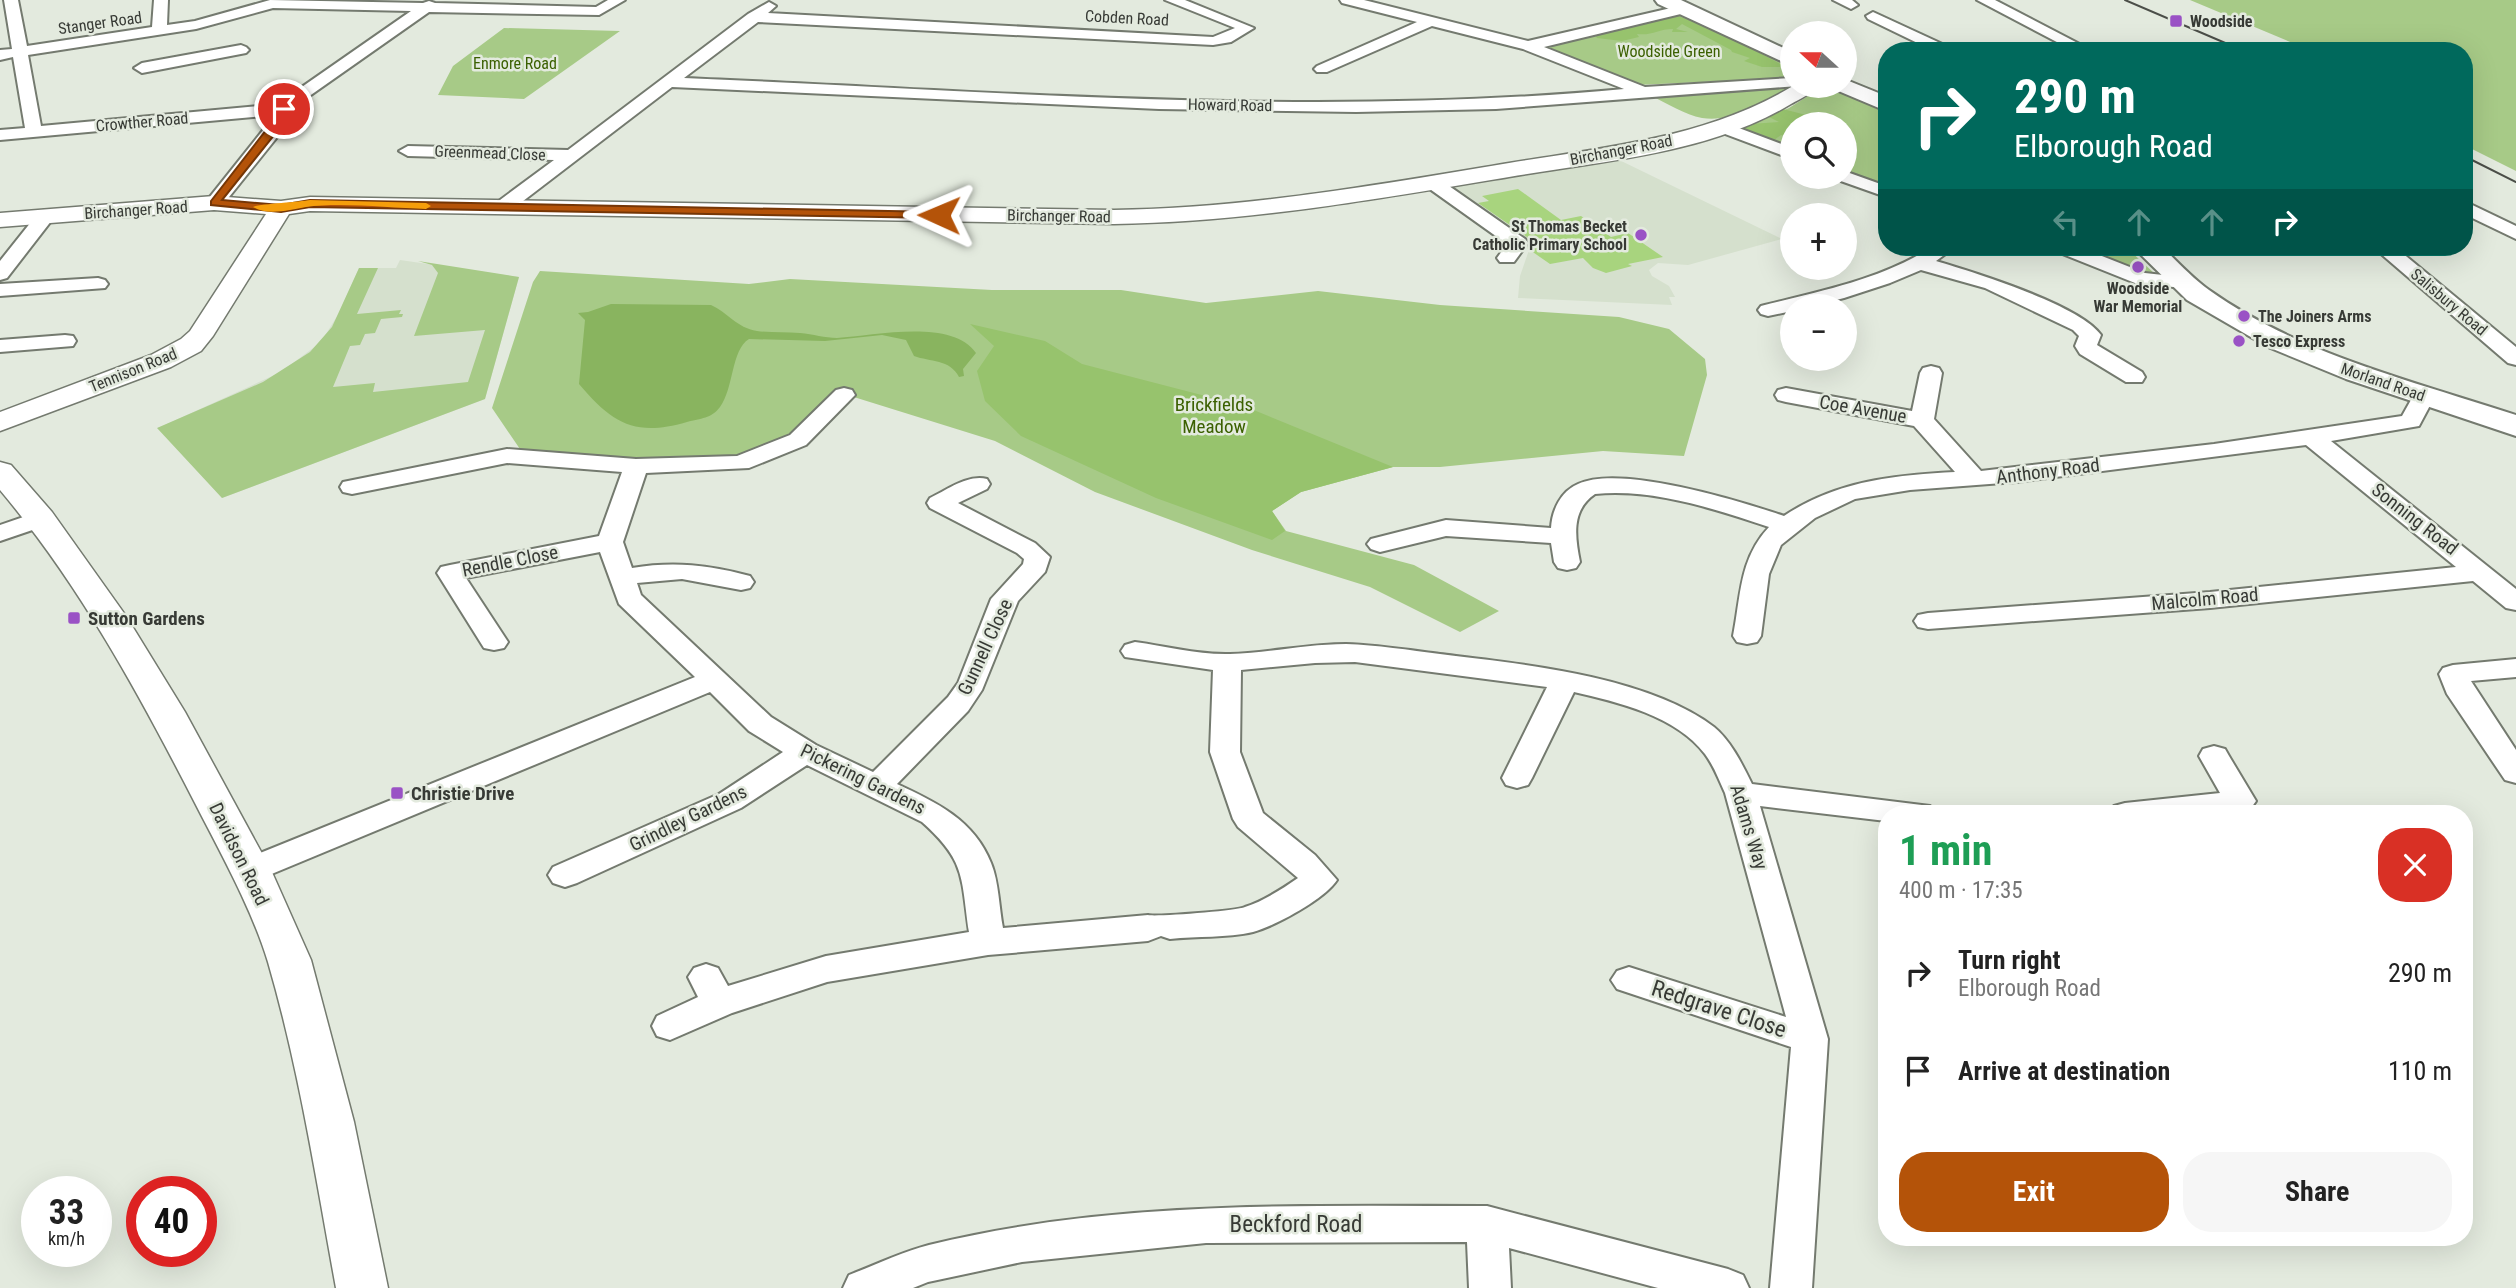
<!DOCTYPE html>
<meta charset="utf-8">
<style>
body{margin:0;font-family:"Roboto Condensed",sans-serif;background:#f6f6f6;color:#222;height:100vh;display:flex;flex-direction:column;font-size:26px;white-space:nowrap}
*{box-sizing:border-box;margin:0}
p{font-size:23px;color:#767676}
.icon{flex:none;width:38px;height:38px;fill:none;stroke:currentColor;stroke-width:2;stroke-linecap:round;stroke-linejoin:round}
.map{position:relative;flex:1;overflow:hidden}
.panel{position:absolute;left:1878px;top:805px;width:595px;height:441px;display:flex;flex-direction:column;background:#fff;border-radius:28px;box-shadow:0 7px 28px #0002}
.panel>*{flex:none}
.top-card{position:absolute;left:1878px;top:42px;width:595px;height:214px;border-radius:28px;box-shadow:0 7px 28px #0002;background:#00695c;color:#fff;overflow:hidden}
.needle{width:46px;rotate:291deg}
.tools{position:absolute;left:1780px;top:21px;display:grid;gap:14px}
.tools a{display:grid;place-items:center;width:77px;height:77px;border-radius:50%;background:#fff;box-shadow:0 7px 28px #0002;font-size:35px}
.speed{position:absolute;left:21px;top:1176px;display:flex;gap:14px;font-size:35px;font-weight:700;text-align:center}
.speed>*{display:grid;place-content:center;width:91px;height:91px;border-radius:50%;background:#fff;box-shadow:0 7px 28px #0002;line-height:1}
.speed small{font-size:18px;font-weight:400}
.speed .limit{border:10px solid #d22;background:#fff;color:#111}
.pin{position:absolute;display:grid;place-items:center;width:60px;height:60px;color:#fff;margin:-30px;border:4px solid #fff;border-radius:50%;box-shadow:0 2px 7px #0007}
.me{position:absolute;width:77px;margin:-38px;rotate:271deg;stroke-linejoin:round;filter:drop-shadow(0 0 5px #0008)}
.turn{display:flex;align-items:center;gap:24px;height:147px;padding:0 21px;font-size:32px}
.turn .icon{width:91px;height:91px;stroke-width:2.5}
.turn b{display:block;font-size:49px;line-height:60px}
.lanes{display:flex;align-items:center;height:66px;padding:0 21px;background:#0003;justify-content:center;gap:35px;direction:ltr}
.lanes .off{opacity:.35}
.round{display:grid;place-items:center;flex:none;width:74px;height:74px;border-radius:28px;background:#f6f6f6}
.summary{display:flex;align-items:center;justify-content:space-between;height:119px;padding:0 21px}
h1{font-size:42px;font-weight:700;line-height:52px;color:#1e9e55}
.primary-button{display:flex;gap:14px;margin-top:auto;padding:14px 21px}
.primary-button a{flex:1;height:80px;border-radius:28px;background:#b45309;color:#fff;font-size:28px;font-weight:700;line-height:80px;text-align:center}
.primary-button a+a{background:#f6f6f6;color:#222}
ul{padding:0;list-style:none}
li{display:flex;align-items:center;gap:21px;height:98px;padding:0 21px}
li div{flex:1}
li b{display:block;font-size:26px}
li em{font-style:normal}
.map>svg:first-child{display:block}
.built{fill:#d5e0cd}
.green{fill:#a7ca87}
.forest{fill:#97c36d}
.water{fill:#89b45f}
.building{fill:#a8d47e}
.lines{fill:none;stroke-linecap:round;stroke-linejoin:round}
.minor-casing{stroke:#747a6f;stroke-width:4}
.tertiary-casing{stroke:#747a6f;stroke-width:3}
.secondary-casing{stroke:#747a6f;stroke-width:4}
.minor{fill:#fff;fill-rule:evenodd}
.tertiary{fill:#fff;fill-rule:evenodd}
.secondary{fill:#fff;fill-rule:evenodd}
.tram{stroke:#4b4e48;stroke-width:2}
.route{fill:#b45309;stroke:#753606;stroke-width:2}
.slow{fill:#f59e0b}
.poi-dot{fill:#9a52c5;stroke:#e3eade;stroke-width:2.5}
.labels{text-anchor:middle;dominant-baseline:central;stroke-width:5;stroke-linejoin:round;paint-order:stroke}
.far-street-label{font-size:16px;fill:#373a35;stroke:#e3eade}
.far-poi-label{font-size:16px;font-weight:bold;fill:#373a35;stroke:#e3eade;text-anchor:start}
.far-park-label{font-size:16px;fill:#3b6000;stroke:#e3eade}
.park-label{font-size:19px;fill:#3b6000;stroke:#e3eade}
.street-label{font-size:19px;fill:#373a35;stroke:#e3eade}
.poi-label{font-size:19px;font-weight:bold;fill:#373a35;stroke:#e3eade;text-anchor:start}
.near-street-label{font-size:23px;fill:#373a35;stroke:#e3eade}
</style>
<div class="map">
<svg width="2516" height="1288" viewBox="0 0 2516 1288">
<rect width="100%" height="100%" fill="#e3eade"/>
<path class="built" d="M 1613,157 L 1782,239 L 1688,265 L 1658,263 L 1649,270 L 1652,276 L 1669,286 L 1675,297 L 1669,297 L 1672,305 L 1518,298 L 1520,276 L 1529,250 L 1448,191 L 1450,187 Z
M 400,260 L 519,277 L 485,399 L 222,498 L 158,428 L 281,372 L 321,342 L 339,313 L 359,268 L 396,268 Z"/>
<path class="green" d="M 2190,0 L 2516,0 L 2516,171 L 2464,145 L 2464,51 L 2312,51 Z
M 1677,13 L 1792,67 L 1792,78 L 1636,85 L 1570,59 L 1547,46 Z
M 504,28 L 620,31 L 524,99 L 438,95 L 453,66 Z
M 1780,87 L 1790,89 C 1765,103 1732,123 1702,118 C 1685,115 1667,103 1651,96 Z
M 1833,88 L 1886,113 L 1886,188 L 1845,172 L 1844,124 L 1792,124 L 1792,151 L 1739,130 L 1789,108 L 1819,89 Z
M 2073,247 L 2126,247 L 2155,274 L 2150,275 Z
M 418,261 L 519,277 L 485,399 L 222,498 L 157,428 L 263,382 L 310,352 L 332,327 L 359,268 L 378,268 L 357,314 L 401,310 L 399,314 L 403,314 L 402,317 L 381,319 L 375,333 L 365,334 L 360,345 L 350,346 L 333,387 L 375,383 L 373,392 L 468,382 L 485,330 L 414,336 L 438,273 L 432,265 Z
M 540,271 L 749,284 L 790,279 L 992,290 L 1121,290 L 1206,303 L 1318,291 L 1440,305 L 1619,317 L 1669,329 L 1705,359 L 1707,375 L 1684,456 L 1603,451 L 1440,467 L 1393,467 L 1301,492 L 1272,511 L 1286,531 L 1414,565 L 1499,611 L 1460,632 L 1370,587 L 1252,550 L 1095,492 L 995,441 L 857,398 L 844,395 L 795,439 L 742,468 L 522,452 L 492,408 L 533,282 Z"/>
<path class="forest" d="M 1676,15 L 1726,35 L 1786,67 L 1762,67 L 1744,61 L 1750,58 L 1732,52 L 1731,50 L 1682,24 L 1676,29 L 1688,32 L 1672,32 L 1673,29 C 1658,29 1652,36 1637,34 L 1639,37 L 1622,41 L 1597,38 L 1594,33 L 1620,29 L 1623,26 L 1639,25 L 1642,21 Z
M 1783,109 L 1829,121 L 1833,124 L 1792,124 L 1792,138 L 1781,135 L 1774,140 L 1781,144 L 1739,129 L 1750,124 L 1779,122 L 1767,116 Z
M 970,324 L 1045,341 L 1082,364 L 1244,406 L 1393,467 L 1301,492 L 1272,511 L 1285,531 L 1272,540 L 1156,498 L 1021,436 L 985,401 L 977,371 L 994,346 Z"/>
<path class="water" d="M 611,304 L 711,305 C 727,312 737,328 757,331 C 771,333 786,332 800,333 C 813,334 825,338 837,338 C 874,336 952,318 976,353 L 963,369 L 964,376 L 959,377 C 950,359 930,362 914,356 L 906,340 L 882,335 L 825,341 L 749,339 C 731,350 734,388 720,407 C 711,419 701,418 687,422 C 635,437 613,424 579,384 L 585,320 L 578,313 L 588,312 Z"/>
<path class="building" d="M 1518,189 L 1561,220 L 1581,216 L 1611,237 L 1628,233 L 1663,257 L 1628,264 L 1632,266 L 1606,273 L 1593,268 L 1583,258 L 1550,264 L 1527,248 L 1531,243 L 1527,237 L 1478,203 L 1489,201 L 1482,196 Z"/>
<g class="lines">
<defs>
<path id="minor" d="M 4,0 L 18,0 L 27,46 L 152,27 L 154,0 L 168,0 L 167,25 L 195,21 L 270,0 L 423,3 L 429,1 L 435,3 L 596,7 L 608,0 L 625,0 L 599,15 L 429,12 L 298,104 L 278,136 L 221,207 L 214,209 L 205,203 L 275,115 L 0,140 L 0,130 L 25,128 L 13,57 L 0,60 L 0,50 L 12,49 ZM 273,8 L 411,11 L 286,98 L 282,104 L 41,126 L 28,55 L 196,29 Z
M 1165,0 L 1185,0 L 1254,28 L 1231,42 L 1213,45 L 758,22 L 684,78 C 997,91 1312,118 1624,89 L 1523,49 L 1432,26 L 1327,72 L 1317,72 L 1314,69 L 1317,66 L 1417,22 L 1342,3 L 1340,0 L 1364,0 L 1528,41 L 1684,5 L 1691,9 L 1689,12 L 1544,47 L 1645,87 L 1792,78 L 1792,86 L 1798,86 L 1496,109 L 1356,112 L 1159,109 L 672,87 L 510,211 L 496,211 L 494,207 L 496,203 L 554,160 L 408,156 L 399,151 L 408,146 L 568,150 L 748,14 L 769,2 L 776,6 L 768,13 L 1213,37 L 1235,28 Z
M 1833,0 L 1852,0 L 1858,5 L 1851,9 Z
M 1977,0 L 1995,0 L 2093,51 L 2074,51 Z
M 1873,12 L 1951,48 L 1953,51 L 1934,51 L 1868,19 L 1866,16 Z
M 241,45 L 246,47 L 249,50 L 246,53 L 142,73 L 134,68 L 142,63 Z
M 1723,122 L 1792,148 L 1792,159 L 1717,131 L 1715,127 L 1717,123 Z
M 1844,171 L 1886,186 L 1886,197 L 1838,180 L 1836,177 L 1844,177 Z
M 1433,178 L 1439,179 L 1525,239 L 1528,243 L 1514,262 L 1500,262 L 1497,258 L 1507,244 L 1427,187 L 1424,183 L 1427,179 Z
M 2464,201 L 2516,226 L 2516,239 L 2464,214 Z
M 46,210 L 55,216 L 7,278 L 0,280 L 0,261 L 39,212 Z
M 1932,247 L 1955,247 L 1936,261 C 1973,272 2080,305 2101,335 L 2097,345 L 2142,372 L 2145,377 L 2142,382 L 2126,382 L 2080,354 L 2075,346 L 2079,336 L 2073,330 L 1985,288 L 1921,270 L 1890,283 L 1844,298 L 1813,306 L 1792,306 L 1792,311 L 1768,316 L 1761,314 L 1758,310 L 1761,306 C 1820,291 1880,280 1932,247 Z
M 2052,247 L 2079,247 L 2145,273 L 2190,278 L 2193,282 L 2190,286 L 2183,288 L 2135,283 L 2055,251 Z
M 2373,247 L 2395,247 L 2516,347 L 2516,365 L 2508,363 Z
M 98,278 L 105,280 L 108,284 L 105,288 L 0,296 L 0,284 Z
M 65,335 L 73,336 L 76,341 L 73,346 L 0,352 L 0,340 Z
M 1931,366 L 1939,368 L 1942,373 L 1934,419 L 1981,471 L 2214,444 L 2402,416 L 2416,391 L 2432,391 L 2435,396 L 2419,426 L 2331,441 L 2516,589 L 2516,610 L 2506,608 L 2473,581 L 2210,608 L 1928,629 L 1918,627 L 1914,621 L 1918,615 L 1928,613 L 2210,592 L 2456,567 L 2306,445 L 2016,482 L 1910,490 L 1855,499 L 1815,518 L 1781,545 L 1769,574 L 1761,636 L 1757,642 L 1747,644 L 1737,642 L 1733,636 C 1741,596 1739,559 1769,527 C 1715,509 1652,488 1595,494 C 1571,510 1575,537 1580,562 L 1576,568 L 1567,570 L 1558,568 L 1554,562 L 1551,543 L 1446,536 L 1380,552 L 1371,549 L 1367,544 L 1371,539 L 1446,520 L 1551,528 C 1552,510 1561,491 1578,484 C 1620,464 1740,501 1784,516 C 1836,481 1895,475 1955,472 L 1914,426 L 1786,402 L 1778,400 L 1775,395 L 1778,390 L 1786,388 L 1912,411 L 1920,373 L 1923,368 Z
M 844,388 L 852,390 L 855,395 L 806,445 L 749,468 L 646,473 L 623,542 L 632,568 C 674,561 709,565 750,576 L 754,582 L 750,588 L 741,590 L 682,579 L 637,583 L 641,595 L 771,717 L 816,745 L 873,772 L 948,697 L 958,683 L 991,599 L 1023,564 L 1024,559 L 1017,553 L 930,508 L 927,503 L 930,498 C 947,490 968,474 987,479 L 990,484 L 987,489 L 958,503 L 1035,543 L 1050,557 L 1045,572 L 1018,601 L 982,690 L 968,711 L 897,784 C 936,802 974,820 991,863 C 999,882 999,908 1003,928 L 1148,915 C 1154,917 1236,911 1245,907 C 1264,901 1282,889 1298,878 L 1238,827 L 1233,819 L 1210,752 L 1213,670 L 1125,657 L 1121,651 L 1125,645 L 1135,642 C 1165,646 1199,655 1230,654 C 1268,653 1307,644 1346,644 C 1377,645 1409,650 1440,654 C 1522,664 1647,676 1714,727 C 1731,741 1742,764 1752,784 L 1930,806 L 1935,814 L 1886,814 L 1886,821 L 1760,806 L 1828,1039 L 1812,1288 L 1770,1288 L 1791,1047 L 1617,989 L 1611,980 L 1617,971 L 1629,967 L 1786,1017 L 1725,793 C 1719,780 1714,766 1705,754 C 1676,716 1618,702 1574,692 L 1532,778 L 1528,785 L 1517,788 L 1506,785 L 1502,778 L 1547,687 L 1355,662 L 1315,663 L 1241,670 L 1240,752 L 1263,813 L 1315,855 L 1337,880 C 1325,899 1275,926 1253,932 C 1227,938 1197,936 1170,939 L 1161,936 L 1148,941 L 988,955 L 827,982 L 732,1013 L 670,1040 L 657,1036 L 652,1026 L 657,1016 L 698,997 L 688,977 L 694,968 L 706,964 L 718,968 L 728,986 L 826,956 L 969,932 C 961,877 966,861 922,822 L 807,765 L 741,808 L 577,883 L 565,887 L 553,883 L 548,875 L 553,867 L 719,794 L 783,752 L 749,731 L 710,692 L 262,878 L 250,882 L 238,878 L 234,870 L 238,862 L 695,677 L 619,604 L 600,552 L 466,578 L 508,642 L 504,648 L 494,650 L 484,648 L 437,573 L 441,567 L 450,565 L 599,536 L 622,472 L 507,463 L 352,494 L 343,492 L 340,487 L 343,482 L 507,449 L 636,459 L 737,456 L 790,435 L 836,390 Z
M 41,511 L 50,514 L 54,519 L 50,524 L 0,541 L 0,525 Z
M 2516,659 L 2516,677 L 2471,681 L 2516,750 L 2516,783 L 2505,780 L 2447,694 L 2439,674 L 2443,668 L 2453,665 Z
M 2214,746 L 2225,749 L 2229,756 L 2256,801 L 2251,808 L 2221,814 L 2109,814 L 2114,806 L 2125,803 L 2220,793 L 2199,756 L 2203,749 Z
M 1487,1206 L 1728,1269 L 1743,1275 L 1749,1288 L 1658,1288 L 1509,1248 L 1511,1288 L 1469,1288 L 1467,1242 L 1206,1243 L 1022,1262 L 928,1282 L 913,1288 L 843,1288 L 849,1275 C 875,1265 902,1252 929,1245 C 1111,1200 1301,1206 1487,1206 Z"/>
<path id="tertiary" d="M 1793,86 L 1817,86 C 1811,94 1800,99 1791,104 C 1708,154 1603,161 1509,177 C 1378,199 1248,222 1114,224 L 310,211 L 289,214 L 213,336 L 201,351 L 171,367 L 0,431 L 0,412 L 151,355 L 181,339 L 190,331 L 266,214 L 214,210 L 0,227 L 0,213 L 214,196 L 281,201 L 310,197 L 1114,210 C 1248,208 1377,185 1509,163 C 1607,147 1706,138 1793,86 Z
M 0,462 L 11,465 L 52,512 L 126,616 L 185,712 L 271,870 L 311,960 L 354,1122 L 388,1288 L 336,1288 C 316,1179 299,1068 268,962 C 252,909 220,852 195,803 C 139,694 80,585 0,490 Z"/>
<path id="secondary" d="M 1655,0 L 1681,0 L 1792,52 L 1792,66 L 1658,4 Z
M 1844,79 L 1886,96 L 1886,111 L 1836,90 L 1834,86 L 1844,86 Z
M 2133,247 L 2162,247 C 2177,261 2192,278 2209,290 C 2299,354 2413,381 2516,415 L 2516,436 L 2346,379 L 2268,347 L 2187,300 Z"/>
</defs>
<use href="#minor" class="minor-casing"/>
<use href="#tertiary" class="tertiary-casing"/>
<use href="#secondary" class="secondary-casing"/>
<use href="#minor" class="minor"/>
<use href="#tertiary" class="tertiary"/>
<use href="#secondary" class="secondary"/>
<path class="tram" d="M 2125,0 L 2244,51
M 2464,156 L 2516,182"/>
</g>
<path class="route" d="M 284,107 L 289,109 L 275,134 L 222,200 L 281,205 L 310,200 L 939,212 L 944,215 L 939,218 L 310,207 L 281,212 L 211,205 L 211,201 Z"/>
<path class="slow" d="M 310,200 L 426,203 L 431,206 L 426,209 C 390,208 341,202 306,207 C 290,210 267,216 253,207 C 257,204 300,202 310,200 Z"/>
<g class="poi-dot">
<rect x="2169" y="14" width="14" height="14" rx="3.5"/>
<circle cx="1641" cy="235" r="7"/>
<circle cx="2138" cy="267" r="7"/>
<circle cx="2244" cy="316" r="7"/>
<circle cx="2239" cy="341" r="7"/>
<rect x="67" y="611" width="14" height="14" rx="3.5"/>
<rect x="390" y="786" width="14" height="14" rx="3.5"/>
</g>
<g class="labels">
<g class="far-street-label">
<text transform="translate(1127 18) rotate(3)">Cobden Road</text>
<text transform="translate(100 23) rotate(-8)">Stanger Road</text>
<text transform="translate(1230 105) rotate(1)">Howard Road</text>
<text transform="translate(142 122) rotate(-5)">Crowther Road</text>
<text transform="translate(1621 150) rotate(-11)">Birchanger Road</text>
<text transform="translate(490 153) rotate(2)">Greenmead Close</text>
<text transform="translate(136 210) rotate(-4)">Birchanger Road</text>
<text transform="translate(1059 216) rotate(1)">Birchanger Road</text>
<text transform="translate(2449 302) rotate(40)">Salisbury Road</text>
<text transform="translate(133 370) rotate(-22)">Tennison Road</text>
<text transform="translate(2383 382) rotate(19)">Morland Road</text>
</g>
<g class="far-poi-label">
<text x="2190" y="21">Woodside</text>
<text x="1627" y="226" text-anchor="end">St Thomas Becket<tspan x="1627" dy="18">Catholic Primary School</tspan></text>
<text x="2138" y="288" text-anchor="middle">Woodside<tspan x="2138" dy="18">War Memorial</tspan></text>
<text x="2258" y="316">The Joiners Arms</text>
<text x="2253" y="341">Tesco Express</text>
</g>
<g class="far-park-label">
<text x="1669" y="51">Woodside Green</text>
<text x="515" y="63">Enmore Road</text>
</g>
<g class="park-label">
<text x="1214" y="404">Brickfields<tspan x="1214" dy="22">Meadow</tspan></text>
</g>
<g class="street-label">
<text transform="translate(1863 409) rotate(10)">Coe Avenue</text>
<text transform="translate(2048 471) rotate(-7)">Anthony Road</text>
<text transform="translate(2415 519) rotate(38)">Sonning Road</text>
<text transform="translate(510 561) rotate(-11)">Rendle Close</text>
<text transform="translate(2205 599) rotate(-5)">Malcolm Road</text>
<text transform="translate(985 647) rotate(-65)">Gunnell Close</text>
<text transform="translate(863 779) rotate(26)">Pickering Gardens</text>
<text transform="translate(688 818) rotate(-26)">Grindley Gardens</text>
<text transform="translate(1749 827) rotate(73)">Adams Way</text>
<text transform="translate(239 854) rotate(64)">Davidson Road</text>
</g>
<g class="poi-label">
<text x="88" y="618">Sutton Gardens</text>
<text x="411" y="793">Christie Drive</text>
</g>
<g class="near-street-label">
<text transform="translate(1719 1009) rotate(18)">Redgrave Close</text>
<text x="1296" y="1224">Beckford Road</text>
</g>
</g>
</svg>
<div class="tools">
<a><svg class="needle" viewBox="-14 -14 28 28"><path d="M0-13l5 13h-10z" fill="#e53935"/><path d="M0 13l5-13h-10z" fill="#767676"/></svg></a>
<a><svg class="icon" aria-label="search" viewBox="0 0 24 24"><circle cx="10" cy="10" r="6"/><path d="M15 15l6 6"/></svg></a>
<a>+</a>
<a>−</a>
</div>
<div class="speed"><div>33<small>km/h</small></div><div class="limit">40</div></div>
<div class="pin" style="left:284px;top:109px;background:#d93025"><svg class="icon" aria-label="arrive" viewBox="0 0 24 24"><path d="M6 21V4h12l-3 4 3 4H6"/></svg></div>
<svg class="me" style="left:939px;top:215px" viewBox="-20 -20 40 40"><path d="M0-17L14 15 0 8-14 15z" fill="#b45309" stroke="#fff" stroke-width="4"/></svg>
<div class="top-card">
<div class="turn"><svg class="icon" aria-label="right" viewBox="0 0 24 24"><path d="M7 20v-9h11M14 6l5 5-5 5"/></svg><div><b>290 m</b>Elborough Road</div></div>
<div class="lanes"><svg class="icon off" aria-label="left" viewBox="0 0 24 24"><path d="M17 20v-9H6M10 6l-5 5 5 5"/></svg><svg class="icon off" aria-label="ahead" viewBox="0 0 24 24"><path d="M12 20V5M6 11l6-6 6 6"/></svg><svg class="icon off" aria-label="ahead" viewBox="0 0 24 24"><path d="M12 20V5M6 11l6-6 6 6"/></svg><svg class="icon" aria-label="right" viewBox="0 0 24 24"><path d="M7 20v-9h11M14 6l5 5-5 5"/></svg></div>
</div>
<section class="panel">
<div class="summary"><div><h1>1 min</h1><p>400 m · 17:35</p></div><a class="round" style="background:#d93025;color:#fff"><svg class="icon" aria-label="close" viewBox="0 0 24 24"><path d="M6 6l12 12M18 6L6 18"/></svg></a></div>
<ul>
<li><svg class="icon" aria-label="right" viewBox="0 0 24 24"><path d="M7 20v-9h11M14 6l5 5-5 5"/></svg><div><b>Turn right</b><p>Elborough Road</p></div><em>290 m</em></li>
<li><svg class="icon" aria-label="arrive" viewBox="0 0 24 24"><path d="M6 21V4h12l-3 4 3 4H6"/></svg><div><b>Arrive at destination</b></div><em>110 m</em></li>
</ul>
<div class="primary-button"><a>Exit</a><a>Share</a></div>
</section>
</div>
